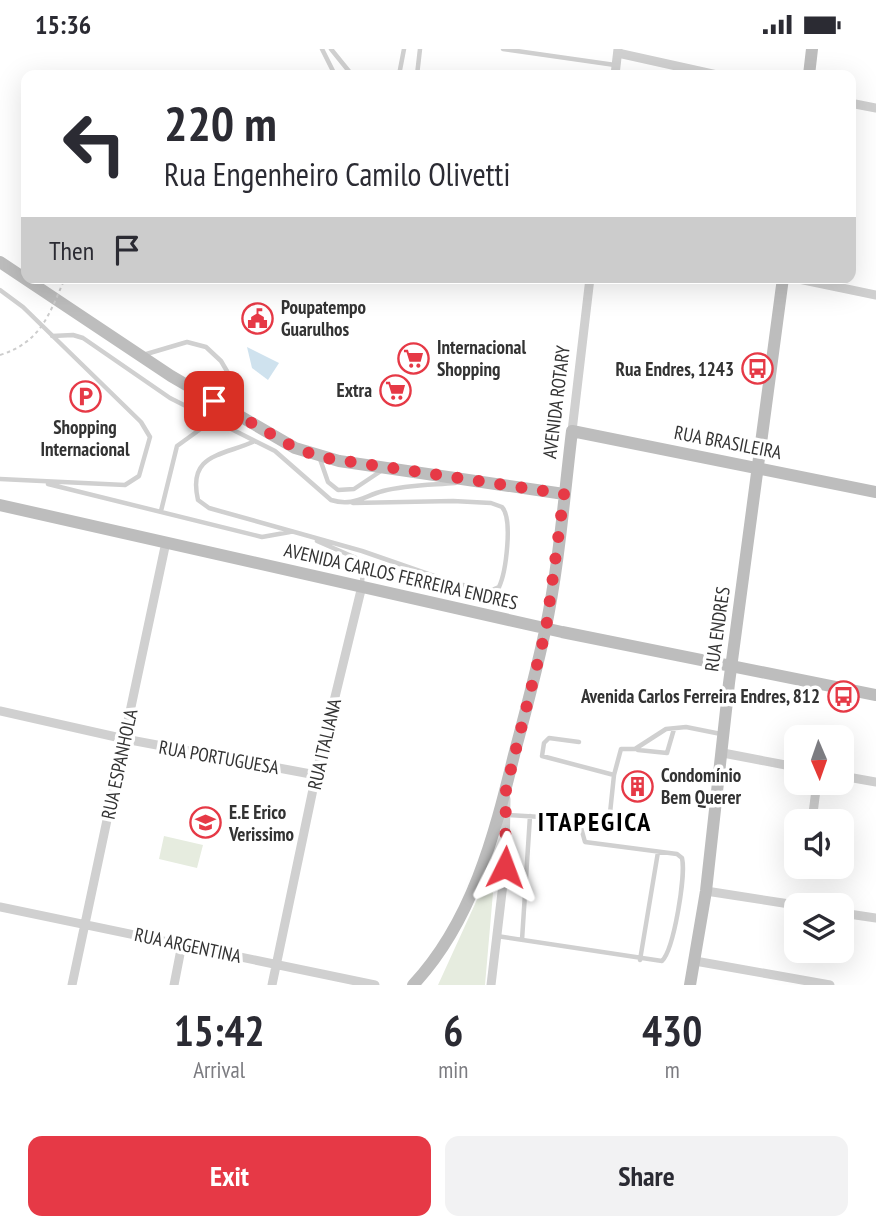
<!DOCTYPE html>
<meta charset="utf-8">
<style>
body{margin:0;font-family:"PT Sans Narrow",sans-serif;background:#f2f2f3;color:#2b2b33;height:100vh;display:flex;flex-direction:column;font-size:26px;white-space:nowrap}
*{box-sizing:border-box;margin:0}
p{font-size:23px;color:#7c7c81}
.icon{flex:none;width:38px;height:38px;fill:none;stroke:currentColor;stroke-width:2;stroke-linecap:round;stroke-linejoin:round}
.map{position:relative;height:936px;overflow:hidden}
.sheet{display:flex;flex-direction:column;background:#fff;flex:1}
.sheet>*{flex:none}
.top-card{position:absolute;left:21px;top:21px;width:835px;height:214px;border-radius:14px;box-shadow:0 7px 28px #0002;background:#fff;color:#2b2b33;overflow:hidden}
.needle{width:46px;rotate:178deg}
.fabs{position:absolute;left:784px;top:676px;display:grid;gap:14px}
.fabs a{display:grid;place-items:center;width:70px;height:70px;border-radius:14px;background:#fff;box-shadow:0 7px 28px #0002;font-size:35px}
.pin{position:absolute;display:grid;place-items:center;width:60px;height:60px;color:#fff;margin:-30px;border-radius:14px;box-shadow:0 4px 10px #0006}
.me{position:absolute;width:77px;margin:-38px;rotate:3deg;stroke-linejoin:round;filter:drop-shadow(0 0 5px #0008)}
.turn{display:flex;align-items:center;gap:24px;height:147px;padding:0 28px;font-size:32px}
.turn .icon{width:91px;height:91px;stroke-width:2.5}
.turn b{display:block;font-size:49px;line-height:60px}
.then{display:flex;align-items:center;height:66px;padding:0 28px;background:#0003;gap:14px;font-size:26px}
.eta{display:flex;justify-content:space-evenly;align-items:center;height:119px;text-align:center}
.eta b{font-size:42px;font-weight:700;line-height:49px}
.action{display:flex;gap:14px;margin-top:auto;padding:14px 28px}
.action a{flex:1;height:80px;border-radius:14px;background:#e63946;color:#fff;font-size:28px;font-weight:700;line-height:80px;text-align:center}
.action a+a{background:#f2f2f3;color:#2b2b33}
.status{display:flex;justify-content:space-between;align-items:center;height:49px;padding:0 35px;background:#fff;direction:ltr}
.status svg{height:19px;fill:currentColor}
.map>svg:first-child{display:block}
.green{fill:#e6ecdf}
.water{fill:#cfe2ee}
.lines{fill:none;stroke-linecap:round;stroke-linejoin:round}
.lane{stroke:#d0d0d0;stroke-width:4.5}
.street{stroke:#d0d0d0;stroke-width:9}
.secondary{stroke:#bdbdbd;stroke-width:12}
.path-bridge{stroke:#cdcdcd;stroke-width:2;stroke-dasharray:3.5 3.5;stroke-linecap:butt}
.route{stroke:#e63946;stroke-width:12;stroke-dasharray:0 21.6}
.labels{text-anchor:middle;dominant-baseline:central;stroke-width:7;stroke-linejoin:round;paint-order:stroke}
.poi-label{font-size:19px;font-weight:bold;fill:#333;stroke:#fff;text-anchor:start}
.street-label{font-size:19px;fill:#333;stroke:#fff}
.district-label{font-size:26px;font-weight:bold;letter-spacing:2px;fill:#000;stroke:#fff}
</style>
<div class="status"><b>15:36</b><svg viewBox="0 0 49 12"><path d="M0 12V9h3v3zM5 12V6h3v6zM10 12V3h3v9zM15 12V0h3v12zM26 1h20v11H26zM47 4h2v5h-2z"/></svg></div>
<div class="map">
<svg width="876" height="936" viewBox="0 0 876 936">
<rect width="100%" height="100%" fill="#fff"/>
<path class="green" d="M 164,787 L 203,796 L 197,819 L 159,810 Z
M 496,809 L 485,936 L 438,936 Z"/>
<path class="water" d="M 247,298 L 279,314 L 268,331 L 252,319 Z"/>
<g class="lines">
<path class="lane" d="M 322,0 L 335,26
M 331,0 L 352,26
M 503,0 L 615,16
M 399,26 L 404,0
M 417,26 L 420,0
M 0,241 L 23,258 L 141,373 L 150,388 L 139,427 L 125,436 L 0,430
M 52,287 L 73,286 L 83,289 L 170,349 L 255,392
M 143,306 L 187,293 L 206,298 L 221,312 L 231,329 L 232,358
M 320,410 L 328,433 L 338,441 L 354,440 L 381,422
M 48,435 L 262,488 L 290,483
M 353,454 L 453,452 L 491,454 L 502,458 C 513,470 506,523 499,538 L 492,541 L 457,535 L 362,502 L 209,459 L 198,451 C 187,404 223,407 255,392 L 275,402 L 331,451 C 353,458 364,447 383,442 C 406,436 432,436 455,434
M 161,462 L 177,397 L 213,371
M 317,492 L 363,512 L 362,536
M 579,693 L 549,689 L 544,694 L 542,707 L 614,726 L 621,700 L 635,700 L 666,680 L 686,678 L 721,685
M 638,701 L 667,704 L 674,680
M 608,783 L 614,726
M 497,887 L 662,912 C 674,900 686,826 682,809 L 677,805 L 585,793 L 580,775 L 575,770 L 508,766
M 522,891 L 530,767
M 640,911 L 658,803"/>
<path class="street" d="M 618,4 L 717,26
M 615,26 L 618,0
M 850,54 L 876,59
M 794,229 L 876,246
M 572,382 L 590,229
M 0,662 L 125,690 L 316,726
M 723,704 L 796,718
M 842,727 L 876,733
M 812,772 L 817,733
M 706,842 L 796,856
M 0,858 L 375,936
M 842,864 L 876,869
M 695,912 L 830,936
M 72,936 L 166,493
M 174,936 L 182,895
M 272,936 L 316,726 L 362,537
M 491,936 L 505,818 L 506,750"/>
<path class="secondary" d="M 809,26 L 812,0
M 0,213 L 171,327 L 295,399 L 339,412 L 564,445
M 0,456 L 562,583 L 876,646
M 484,813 L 505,818
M 413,936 C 472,873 494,788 514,706 C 525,665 536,624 545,582 C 559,517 564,448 572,382 L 876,443
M 690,936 L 706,842 L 729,634 L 783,229"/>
<path class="path-bridge" d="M 0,306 C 41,293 49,266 65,229"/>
</g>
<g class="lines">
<path class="route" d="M 214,352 L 295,399 L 320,408 L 564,445 L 546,580 L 506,740 L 505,818"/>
</g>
<defs>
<symbol id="civic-ring" viewBox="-11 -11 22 22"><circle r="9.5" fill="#fff" stroke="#e63946" stroke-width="1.5"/><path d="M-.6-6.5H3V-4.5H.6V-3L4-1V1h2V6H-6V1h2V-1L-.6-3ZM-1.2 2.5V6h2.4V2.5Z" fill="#e63946"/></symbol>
<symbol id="supermarket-ring" viewBox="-11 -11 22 22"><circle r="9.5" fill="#fff" stroke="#e63946" stroke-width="1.5"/><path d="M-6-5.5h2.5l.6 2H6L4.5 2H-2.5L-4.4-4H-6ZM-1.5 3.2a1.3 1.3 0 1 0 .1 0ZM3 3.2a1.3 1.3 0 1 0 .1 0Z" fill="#e63946"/></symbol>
<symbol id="bus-ring" viewBox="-11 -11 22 22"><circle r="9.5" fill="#fff" stroke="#e63946" stroke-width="1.5"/><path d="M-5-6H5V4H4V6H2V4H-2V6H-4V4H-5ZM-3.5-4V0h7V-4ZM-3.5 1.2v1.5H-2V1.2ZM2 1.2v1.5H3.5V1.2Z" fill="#e63946"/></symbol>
<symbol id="parking-ring" viewBox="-11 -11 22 22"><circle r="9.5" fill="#fff" stroke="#e63946" stroke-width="1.5"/><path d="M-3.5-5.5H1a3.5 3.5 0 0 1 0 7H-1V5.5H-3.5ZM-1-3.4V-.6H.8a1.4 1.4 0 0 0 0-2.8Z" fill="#e63946"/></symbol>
<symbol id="building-ring" viewBox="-11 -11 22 22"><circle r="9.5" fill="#fff" stroke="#e63946" stroke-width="1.5"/><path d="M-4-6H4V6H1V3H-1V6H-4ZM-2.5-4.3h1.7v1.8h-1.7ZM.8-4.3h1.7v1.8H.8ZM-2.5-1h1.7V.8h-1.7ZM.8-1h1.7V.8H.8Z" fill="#e63946"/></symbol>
<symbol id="school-ring" viewBox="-11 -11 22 22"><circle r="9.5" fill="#fff" stroke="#e63946" stroke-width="1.5"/><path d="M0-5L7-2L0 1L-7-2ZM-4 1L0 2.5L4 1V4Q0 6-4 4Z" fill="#e63946"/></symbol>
</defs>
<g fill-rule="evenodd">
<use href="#civic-ring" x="240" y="252" width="35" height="35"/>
<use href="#supermarket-ring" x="396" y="292" width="35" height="35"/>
<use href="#bus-ring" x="740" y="302" width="35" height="35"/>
<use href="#supermarket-ring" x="378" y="324" width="35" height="35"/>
<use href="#parking-ring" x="68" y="330" width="35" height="35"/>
<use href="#bus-ring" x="826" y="630" width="35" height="35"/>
<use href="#building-ring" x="620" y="720" width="35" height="35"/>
<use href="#school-ring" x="188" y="756" width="35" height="35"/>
</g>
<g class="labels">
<g class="poi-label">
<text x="281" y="258">Poupatempo<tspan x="281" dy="22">Guarulhos</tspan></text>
<text x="437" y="298">Internacional<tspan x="437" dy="22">Shopping</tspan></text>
<text x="734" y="320" text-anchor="end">Rua Endres, 1243</text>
<text x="372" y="341" text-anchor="end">Extra</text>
<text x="85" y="378" text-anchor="middle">Shopping<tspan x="85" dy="22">Internacional</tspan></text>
<text x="820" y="647" text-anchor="end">Avenida Carlos Ferreira Endres, 812</text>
<text x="661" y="726">Condomínio<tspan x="661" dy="22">Bem Querer</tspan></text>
<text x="229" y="763">E.E Erico<tspan x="229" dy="22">Verissimo</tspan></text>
</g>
<g class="street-label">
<text transform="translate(556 353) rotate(-83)">AVENIDA ROTARY</text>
<text transform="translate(728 393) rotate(11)">RUA BRASILEIRA</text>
<text transform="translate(401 527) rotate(13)">AVENIDA CARLOS FERREIRA ENDRES</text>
<text transform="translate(717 580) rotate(-82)">RUA ENDRES</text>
<text transform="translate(324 695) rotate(-77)">RUA ITALIANA</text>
<text transform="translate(219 708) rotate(10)">RUA PORTUGUESA</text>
<text transform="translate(119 715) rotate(-78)">RUA ESPANHOLA</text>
<text transform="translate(188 896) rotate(12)">RUA ARGENTINA</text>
</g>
<g class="district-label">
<text x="595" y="772">ITAPEGICA</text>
</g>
</g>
</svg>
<div class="fabs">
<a><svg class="needle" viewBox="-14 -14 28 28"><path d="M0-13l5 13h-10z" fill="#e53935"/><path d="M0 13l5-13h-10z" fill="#7c7c81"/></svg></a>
<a><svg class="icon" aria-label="sound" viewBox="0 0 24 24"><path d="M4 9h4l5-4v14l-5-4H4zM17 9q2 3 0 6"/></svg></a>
<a><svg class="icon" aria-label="layers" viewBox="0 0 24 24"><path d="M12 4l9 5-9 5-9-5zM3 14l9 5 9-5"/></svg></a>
</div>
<div class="pin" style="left:214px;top:352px;background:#d93025"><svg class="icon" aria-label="arrive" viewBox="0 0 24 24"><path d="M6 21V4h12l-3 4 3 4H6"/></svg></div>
<svg class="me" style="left:505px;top:818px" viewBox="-20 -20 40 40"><path d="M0-17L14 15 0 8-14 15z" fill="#e63946" stroke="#fff" stroke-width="4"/></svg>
<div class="top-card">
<div class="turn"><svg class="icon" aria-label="left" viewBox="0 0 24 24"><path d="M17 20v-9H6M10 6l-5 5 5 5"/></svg><div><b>220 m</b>Rua Engenheiro Camilo Olivetti</div></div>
<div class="then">Then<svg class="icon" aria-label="arrive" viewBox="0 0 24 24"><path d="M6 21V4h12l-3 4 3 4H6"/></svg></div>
</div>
</div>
<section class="sheet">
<div class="eta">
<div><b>15:42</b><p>Arrival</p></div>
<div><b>6</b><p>min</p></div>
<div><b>430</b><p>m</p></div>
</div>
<div class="action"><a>Exit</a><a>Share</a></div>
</section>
